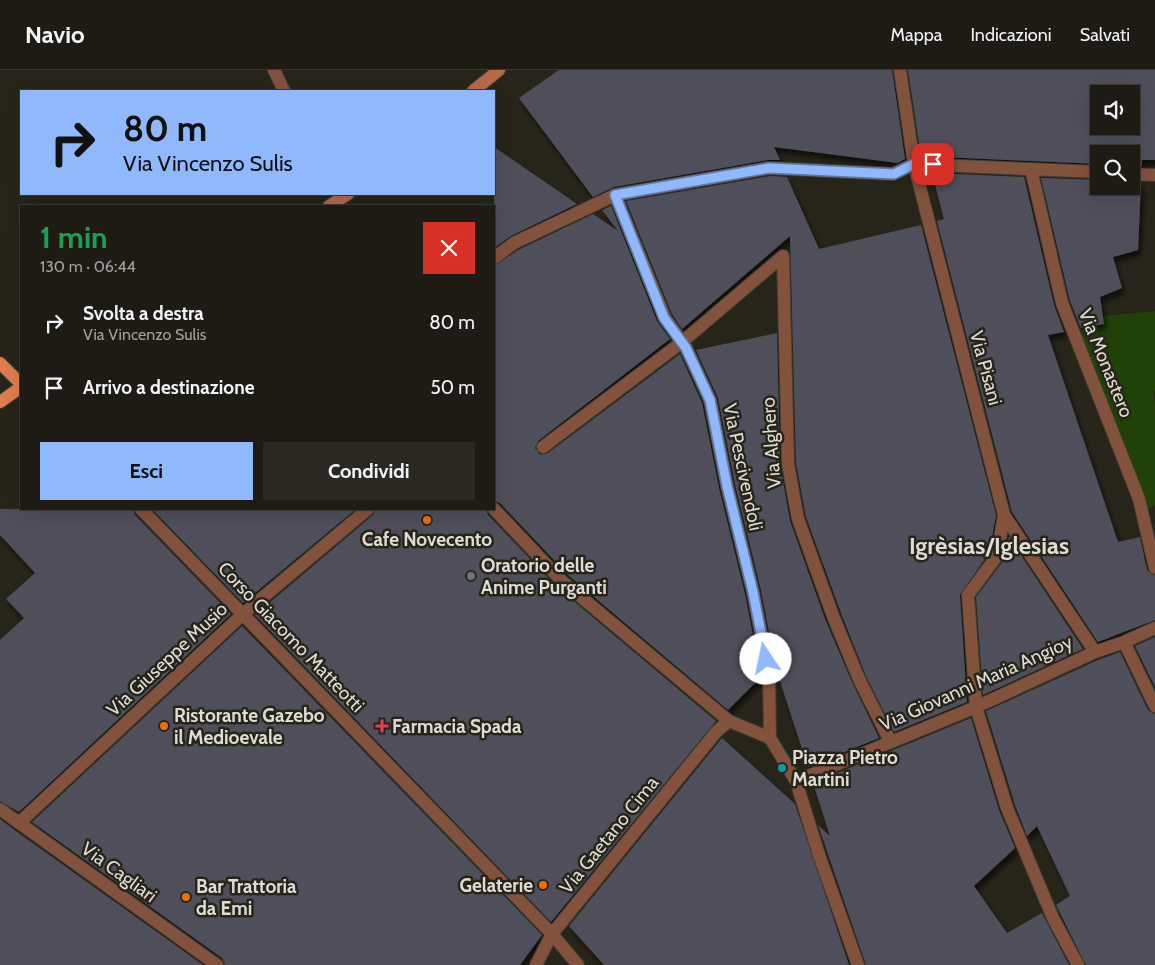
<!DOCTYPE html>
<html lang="it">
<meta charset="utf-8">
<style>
body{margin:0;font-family:Cabin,sans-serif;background:#2a2821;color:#f1f3f6;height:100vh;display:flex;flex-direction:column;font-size:19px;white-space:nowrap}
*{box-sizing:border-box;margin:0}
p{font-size:16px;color:#a0a1a0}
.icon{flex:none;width:28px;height:28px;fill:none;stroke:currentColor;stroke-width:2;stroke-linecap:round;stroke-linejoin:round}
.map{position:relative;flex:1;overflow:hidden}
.panel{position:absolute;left:20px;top:135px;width:475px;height:305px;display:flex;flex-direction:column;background:#1d1b13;border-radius:0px;box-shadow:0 5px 20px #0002,0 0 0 1px #3b3933}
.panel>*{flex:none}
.guide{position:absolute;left:20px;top:20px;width:475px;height:105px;border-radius:0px;box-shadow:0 5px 20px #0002,0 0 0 1px #3b3933;background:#90b8fd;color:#111;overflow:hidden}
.buttons{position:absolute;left:1090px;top:15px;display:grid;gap:10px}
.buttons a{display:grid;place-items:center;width:50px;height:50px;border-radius:0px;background:#1d1b13;box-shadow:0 5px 20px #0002,0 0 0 1px #3b3933;font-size:25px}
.pin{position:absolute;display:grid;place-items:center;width:42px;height:42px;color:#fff;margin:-21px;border-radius:10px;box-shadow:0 2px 8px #0006}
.me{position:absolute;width:55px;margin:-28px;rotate:349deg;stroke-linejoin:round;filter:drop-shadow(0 0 4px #0008)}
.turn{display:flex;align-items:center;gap:18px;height:105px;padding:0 20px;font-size:22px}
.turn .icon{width:65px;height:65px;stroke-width:2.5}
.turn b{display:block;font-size:35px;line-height:42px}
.round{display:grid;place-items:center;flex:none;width:52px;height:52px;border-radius:0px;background:#2a2821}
.headline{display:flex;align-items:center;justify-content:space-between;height:85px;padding:0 20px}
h1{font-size:30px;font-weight:800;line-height:38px;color:#1e9e55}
.action{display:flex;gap:10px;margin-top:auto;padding:10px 20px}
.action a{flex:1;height:58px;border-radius:0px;background:#90b8fd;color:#111;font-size:20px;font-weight:800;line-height:58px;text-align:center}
.action a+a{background:#2a2821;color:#f1f3f6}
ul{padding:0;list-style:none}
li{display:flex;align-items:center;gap:15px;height:65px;padding:0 20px}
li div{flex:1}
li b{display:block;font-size:19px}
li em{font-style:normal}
header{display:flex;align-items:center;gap:30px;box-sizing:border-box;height:70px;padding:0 25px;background:#1d1b13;border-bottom:1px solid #3b3933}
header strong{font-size:24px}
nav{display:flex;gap:28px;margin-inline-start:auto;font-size:18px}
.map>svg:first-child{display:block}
.green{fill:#204207}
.building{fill:#4f4f5b;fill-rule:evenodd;filter:url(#shadow)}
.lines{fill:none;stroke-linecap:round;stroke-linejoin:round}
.pedestrian-casing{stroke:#413e33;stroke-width:14}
.minor-casing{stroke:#413e33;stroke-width:14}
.secondary-casing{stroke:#413e33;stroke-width:14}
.primary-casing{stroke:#413e33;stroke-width:14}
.pedestrian{stroke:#83523d;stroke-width:12}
.minor{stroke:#83523d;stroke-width:12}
.secondary{stroke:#b86a48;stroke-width:12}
.primary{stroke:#e27d4f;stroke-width:12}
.route-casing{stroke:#5e78a4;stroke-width:12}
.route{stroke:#90b8fd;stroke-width:9}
.food-dot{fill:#e8710a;stroke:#272419;stroke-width:2}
.worship-dot{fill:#6b7280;stroke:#272419;stroke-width:2}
.health-dot{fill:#e0444e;stroke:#272419;stroke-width:2}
.culture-dot{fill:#0f9aa8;stroke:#272419;stroke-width:2}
.labels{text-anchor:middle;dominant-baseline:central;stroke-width:5;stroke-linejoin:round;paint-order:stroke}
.street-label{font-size:19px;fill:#dedcd5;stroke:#272419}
.poi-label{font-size:19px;font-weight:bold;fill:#dedcd5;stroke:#272419;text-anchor:start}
.district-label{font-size:24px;font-weight:bold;fill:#dedcd5;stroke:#272419}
</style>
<header>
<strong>Navio</strong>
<nav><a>Mappa</a><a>Indicazioni</a><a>Salvati</a></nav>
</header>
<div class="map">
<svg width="1155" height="895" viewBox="0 0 1155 895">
<defs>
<filter id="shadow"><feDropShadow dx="3" dy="5.5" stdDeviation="2.5" flood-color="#0009"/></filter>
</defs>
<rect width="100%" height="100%" fill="#272419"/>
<path class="green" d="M 1155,241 L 1155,320 L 1153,323 L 1155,332 L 1155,435 L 1147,439 L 1077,260 L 1104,254 L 1103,246 Z"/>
<path class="building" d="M 559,0 L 892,0 L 905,89 L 898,93 L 774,77 L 780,90 L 768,90 L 614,117 L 593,127 L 519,28 Z
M 908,0 L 1155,0 L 1155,90 L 1142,90 L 1142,96 L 1131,96 L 1131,84 L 1099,84 L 1099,94 L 921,86 ZM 1099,24 L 1131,24 L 1131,56 L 1099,56 Z
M 494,77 L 577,134 L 511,166 L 494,178 Z
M 932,103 L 1024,107 L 1054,235 L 1064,262 L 1048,265 L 1118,472 L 1140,467 L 1147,500 L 1155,506 L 1155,550 L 1098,572 L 1012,442 L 937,151 L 944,149 Z
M 770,106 L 787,107 L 819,179 L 921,155 L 996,445 L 989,483 L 960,525 L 967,632 L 894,662 L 866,606 L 841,543 L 806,447 L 796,393 L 790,166 L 682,259 L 672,244 L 626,131 Z
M 1041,108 L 1099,110 L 1099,116 L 1131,116 L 1131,112 L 1141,113 L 1138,180 L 1113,187 L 1122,218 L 1100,227 L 1104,254 L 1081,258 L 1070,231 Z
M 611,136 L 657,251 L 670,269 L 538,371 L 535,378 L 540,385 L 548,383 L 680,284 L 702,333 L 719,418 L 745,524 L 761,607 L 728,640 L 568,505 L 500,433 L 494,431 L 494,196 L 518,180 L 593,144 L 618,161 L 602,140 Z
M 777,263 L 780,394 L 790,451 L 825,549 L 852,612 L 879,668 L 808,697 L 776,599 L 761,520 L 735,414 L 718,328 L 696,280 Z
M 0,439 L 133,439 L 135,445 L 231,544 L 19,742 L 0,731 L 0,570 L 24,548 L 6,529 L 35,503 L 0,465 Z
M 152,439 L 356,439 L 243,533 Z
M 376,439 L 486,439 L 488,445 L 557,517 L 716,651 L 551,852 L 255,545 L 373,445 Z
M 1009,467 L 1083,579 L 983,625 L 976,527 L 1004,490 Z
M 242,556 L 542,865 L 520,895 L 225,895 L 222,888 L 32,752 Z
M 1155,567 L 1155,617 L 1135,576 Z
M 1120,582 L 1148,640 L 1155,644 L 1155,895 L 1086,895 L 1056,835 L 1070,826 L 1037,756 L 1027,766 L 1015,735 L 986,641 L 1098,590 Z
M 971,648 L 999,740 L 1015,778 L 974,816 L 1007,863 L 1042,843 L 1069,895 L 866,895 L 818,755 L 830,766 L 813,713 Z
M 722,668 L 795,734 L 849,895 L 604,895 L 569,856 Z
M 0,749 L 13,759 L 203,895 L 0,895 Z"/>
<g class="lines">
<defs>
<path id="pedestrian" d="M 141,439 L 552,864 L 578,895
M 494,439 L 562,511 L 729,651
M 796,711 L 819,785 L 858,895
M 0,739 L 217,895
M 19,753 L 243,544 L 368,439
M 536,895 L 552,864 L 717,661 L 729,651 L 770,668"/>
<path id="minor" d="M 274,0 L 284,21
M 900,0 L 914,94 L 1004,445 L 1095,582
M 1031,99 L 1062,233 L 1139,429 L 1155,498
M 1131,104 L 1155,105
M 615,125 L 665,248 L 686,278 L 710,330 L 727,416 L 753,522 L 769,606 L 770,668 L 796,711 L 976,637 L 1095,582 L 1124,572 L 1155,558
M 783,186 L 788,394 L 798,449 L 833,546 L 859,609 L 890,671
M 494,188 L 514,173 L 615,125 L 769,98 L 893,104 L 914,94 L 1099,102
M 543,377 L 682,272 L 783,186
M 1004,445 L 997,486 L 968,525 L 976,637 L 1007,738 L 1053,848 L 1078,895
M 1124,572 L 1155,636"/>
<path id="secondary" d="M 473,21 L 499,0
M 329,136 L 348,124"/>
<path id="primary" d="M 0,293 L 21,314
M 0,332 L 21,317"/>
</defs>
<use href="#pedestrian" class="pedestrian-casing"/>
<use href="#minor" class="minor-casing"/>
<use href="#secondary" class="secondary-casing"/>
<use href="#primary" class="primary-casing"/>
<use href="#pedestrian" class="pedestrian"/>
<use href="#minor" class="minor"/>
<use href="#secondary" class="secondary"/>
<use href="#primary" class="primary"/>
</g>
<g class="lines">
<defs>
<path id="route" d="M 766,589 L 753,522 L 727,416 L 710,330 L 686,278 L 664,248 L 615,125 L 769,98 L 894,104 L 914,94 L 933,94"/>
</defs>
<use href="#route" class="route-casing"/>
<use href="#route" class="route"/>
</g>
<g class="food-dot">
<circle cx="427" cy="450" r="5"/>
<circle cx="164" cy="656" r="5"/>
<circle cx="543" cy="815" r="5"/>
<circle cx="186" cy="827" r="5"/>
</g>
<circle class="worship-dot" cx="471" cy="506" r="5"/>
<path class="health-dot" d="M379.5 648.5h5v5h5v5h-5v5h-5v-5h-5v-5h5z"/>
<circle class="culture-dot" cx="782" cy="698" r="5"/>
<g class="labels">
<g class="street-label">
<text transform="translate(1106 293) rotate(68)">Via Monastero</text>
<text transform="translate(986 298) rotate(75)">Via Pisani</text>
<text transform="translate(771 373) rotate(-94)">Via Alghero</text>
<text transform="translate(743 397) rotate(78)">Via Pescivendoli</text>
<text transform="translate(291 567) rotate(46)">Corso Giacomo Matteotti</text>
<text transform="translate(167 589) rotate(-43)">Via Giuseppe Musio</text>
<text transform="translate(976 613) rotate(-24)">Via Giovanni Maria Angioy</text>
<text transform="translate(609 765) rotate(-51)">Via Gaetano Cima</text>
<text transform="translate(119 802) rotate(36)">Via Cagliari</text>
</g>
<g class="poi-label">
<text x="427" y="469" text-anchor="middle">Cafe Novecento</text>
<text x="481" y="495">Oratorio delle<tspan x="481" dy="22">Anime Purganti</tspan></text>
<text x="174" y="645">Ristorante Gazebo<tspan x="174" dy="22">il Medioevale</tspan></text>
<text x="392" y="656">Farmacia Spada</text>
<text x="792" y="687">Piazza Pietro<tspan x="792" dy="22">Martini</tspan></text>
<text x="533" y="815" text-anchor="end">Gelaterie</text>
<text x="196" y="816">Bar Trattoria<tspan x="196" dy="22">da Emi</tspan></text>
</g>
<g class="district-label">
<text x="989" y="475">Igrèsias/Iglesias</text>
</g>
</g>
</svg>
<div class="buttons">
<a><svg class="icon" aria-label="sound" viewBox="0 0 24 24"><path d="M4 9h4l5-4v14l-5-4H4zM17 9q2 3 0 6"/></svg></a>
<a><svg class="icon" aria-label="search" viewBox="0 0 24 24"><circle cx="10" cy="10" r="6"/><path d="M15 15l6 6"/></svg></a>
</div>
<div class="pin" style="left:933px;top:94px;background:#d93025"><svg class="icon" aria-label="arrive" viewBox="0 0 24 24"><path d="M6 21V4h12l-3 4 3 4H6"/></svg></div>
<svg class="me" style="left:766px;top:589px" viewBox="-20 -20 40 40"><circle r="19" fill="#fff"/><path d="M0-13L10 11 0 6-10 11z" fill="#90b8fd"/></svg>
<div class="guide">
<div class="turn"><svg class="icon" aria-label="right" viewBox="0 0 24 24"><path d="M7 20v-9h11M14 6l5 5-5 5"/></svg><div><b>80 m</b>Via Vincenzo Sulis</div></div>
</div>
<section class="panel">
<div class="headline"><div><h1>1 min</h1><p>130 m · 06:44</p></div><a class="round" style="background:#d93025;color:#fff"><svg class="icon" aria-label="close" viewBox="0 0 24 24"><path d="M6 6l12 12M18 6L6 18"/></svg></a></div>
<ul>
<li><svg class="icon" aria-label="right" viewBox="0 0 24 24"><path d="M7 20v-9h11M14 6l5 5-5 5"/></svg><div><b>Svolta a destra</b><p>Via Vincenzo Sulis</p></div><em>80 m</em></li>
<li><svg class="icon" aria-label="arrive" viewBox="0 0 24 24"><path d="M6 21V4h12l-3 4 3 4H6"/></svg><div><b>Arrivo a destinazione</b></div><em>50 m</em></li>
</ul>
<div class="action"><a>Esci</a><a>Condividi</a></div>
</section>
</div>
